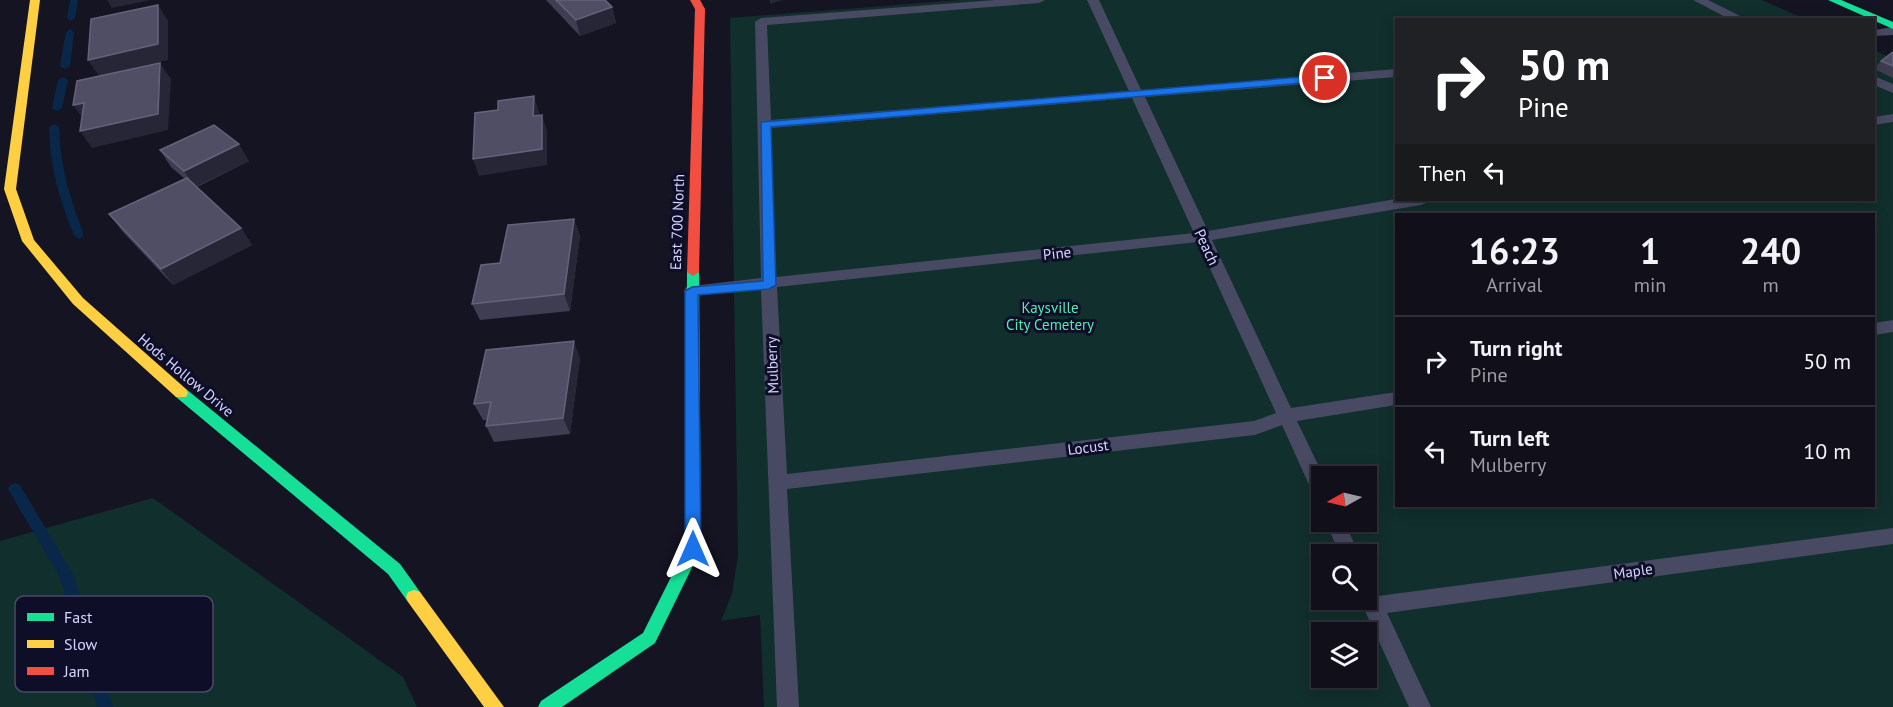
<!DOCTYPE html>
<style>
body{margin:0;font-family:"PT Sans",sans-serif;background:#1e1d27;color:#f1f3f6;height:100vh;display:flex;flex-direction:column;font-size:22px;white-space:nowrap}
*{box-sizing:border-box;margin:0}
p{font-size:20px;color:#9c9ca2}
.icon{flex:none;width:33px;height:33px;fill:none;stroke:currentColor;stroke-width:2;stroke-linecap:round;stroke-linejoin:round}
.map{position:relative;flex:1;overflow:hidden}
.drawer{position:absolute;left:1395px;top:213px;width:480px;height:294px;display:flex;flex-direction:column;background:#100f1a;border-radius:0px;box-shadow:0 3px 15px #0003,0 0 0 2px #302f39}
.drawer>*{flex:none}
.hud{position:absolute;left:1395px;top:18px;width:480px;height:183px;border-radius:0px;box-shadow:0 3px 15px #0003,0 0 0 2px #302f39;background:#202124;color:#fff;overflow:hidden}
.needle{width:39px;rotate:262deg}
.buttons{position:absolute;left:1311px;top:466px;display:grid;gap:12px}
.buttons a{display:grid;place-items:center;width:66px;height:66px;border-radius:0px;background:#100f1a;box-shadow:0 3px 15px #0003,0 0 0 2px #302f39;font-size:30px}
.pin{position:absolute;display:grid;place-items:center;width:51px;height:51px;color:#fff;margin:-26px;border:3px solid #fff;border-radius:50%;box-shadow:0 2px 6px #0007}
.me{position:absolute;width:66px;margin:-33px;rotate:0deg;stroke-linejoin:round;filter:drop-shadow(0 0 4px #0008)}
.turn{display:flex;align-items:center;gap:21px;height:126px;padding:0 24px;font-size:27px}
.turn .icon{width:78px;height:78px;stroke-width:2.5}
.turn b{display:block;font-size:42px;line-height:51px}
.then{display:flex;align-items:center;height:57px;padding:0 24px;background:#0003;gap:12px;font-size:22px}
.eta{display:flex;justify-content:space-evenly;align-items:center;height:102px;text-align:center}
.eta b{font-size:36px;font-weight:600;line-height:42px}
ul{padding:0;list-style:none}
li{display:flex;align-items:center;gap:18px;height:90px;padding:0 24px;border-top:2px solid #302f39}
li div{flex:1}
li b{display:block;font-size:22px}
li em{font-style:normal}
.map>svg:first-child{display:block}
.green{fill:#112f2c;fill-rule:evenodd}
.lines{fill:none;stroke-linecap:round;stroke-linejoin:round}
.stream{fill:#092849;fill-rule:evenodd}
.lane{fill:#484a63;fill-rule:evenodd}
.fast{fill:#16e098;fill-rule:evenodd}
.slow{fill:#ffcf43;fill-rule:evenodd}
.jam{fill:#f24e42;fill-rule:evenodd}
.wall{fill:#3e3d51}
.shaded-wall{fill:#272636}
.building{fill:#4f4e64;stroke:#64637c;stroke-width:1.5}
.route{fill:#1a73e8;stroke:#114b97;stroke-width:1.5}
.labels{text-anchor:middle;dominant-baseline:central;stroke-width:6;stroke-linejoin:round;paint-order:stroke}
.street-label{font-size:15px;fill:#d5d6ff;stroke:#0f0e28}
.park-label{font-size:15px;fill:#57e9b1;stroke:#0f0e28}
.key{fill:#0f0e28;stroke:#4a4a68;stroke-width:1.5}
.key-label{font-size:16px;fill:#d5d6ff}
</style>
<div class="map">
<svg width="1893" height="707" viewBox="0 0 1893 707">
<rect width="100%" height="100%" fill="#151422"/>
<path class="green" d="M 960,0 L 1762,0 L 1805,19 L 1396,20 L 1396,200 L 1874,200 L 1874,50 L 1893,59 L 1893,707 L 764,707 L 760,615 L 721,621 L 732,593 L 738,555 L 730,18 ZM 1396,214 L 1874,214 L 1874,506 L 1396,506 ZM 1322,477 L 1366,477 L 1366,522 L 1322,522 ZM 1322,555 L 1366,555 L 1366,600 L 1322,600 ZM 1322,633 L 1366,633 L 1366,678 L 1322,678 Z
M 153,498 L 403,677 L 417,707 L 0,707 L 0,541 Z"/>
<g class="lines">
<path class="stream" d="M 70,0 L 78,0 L 75,18 L 71,21 L 67,18 Z
M 70,29 L 74,32 L 70,66 L 65,69 L 60,66 L 66,32 Z
M 63,77 L 68,80 L 62,108 L 57,111 L 52,108 L 58,80 Z
M 54,124 L 59,127 C 60,166 70,199 84,235 L 79,239 L 74,235 C 59,199 50,166 49,127 Z
M 15,483 L 20,485 L 74,576 L 113,707 L 97,707 L 60,578 L 8,489 L 10,485 Z"/>
<path class="lane" d="M 995,0 L 1045,0 L 1039,3 L 767,25 L 771,120 L 1129,91 L 1087,0 L 1099,0 L 1141,90 L 1396,69 L 1396,77 L 1145,97 L 1208,231 L 1396,199 L 1428,200 L 1426,203 L 1421,205 L 1212,240 L 1291,408 L 1396,392 L 1396,405 L 1297,421 L 1324,477 L 1322,477 L 1322,500 L 1315,498 L 1282,425 L 1255,435 L 787,489 L 799,707 L 777,707 L 761,289 L 692,296 L 686,295 L 684,291 L 686,287 L 692,286 L 761,278 L 755,22 L 761,18 ZM 1132,98 L 1194,233 L 776,277 L 771,128 ZM 1198,242 L 1276,413 L 1254,421 L 787,474 L 777,287 Z
M 1693,0 L 1708,0 L 1748,20 L 1731,20 Z
M 1893,27 L 1893,35 L 1874,36 L 1874,30 Z
M 1874,76 L 1893,84 L 1893,93 L 1874,85 Z
M 1893,114 L 1893,122 L 1874,125 L 1874,117 Z
M 1893,320 L 1893,332 L 1874,335 L 1874,323 Z
M 1326,522 L 1344,522 L 1360,555 L 1340,555 Z
M 1893,528 L 1893,544 L 1387,613 L 1431,707 L 1409,707 L 1360,600 L 1366,600 L 1366,582 L 1373,585 L 1378,596 Z"/>
<path class="fast" d="M 1828,0 L 1841,0 L 1893,22 L 1893,29 Z
M 693,268 L 699,272 L 701,549 L 655,643 L 562,707 L 538,707 L 541,701 L 643,633 L 685,549 L 687,272 Z
M 181,388 L 186,389 L 400,564 L 420,592 L 422,597 L 420,602 L 414,604 L 408,602 L 388,574 L 176,397 L 174,393 L 176,389 Z"/>
<path class="slow" d="M 30,0 L 40,0 L 16,189 L 34,240 L 83,298 L 186,389 L 188,393 L 186,397 L 176,397 L 73,304 L 22,241 L 4,189 Z
M 414,590 L 420,592 L 504,707 L 484,707 L 408,602 L 406,597 L 408,592 Z"/>
<path class="jam" d="M 690,0 L 700,0 L 705,9 L 699,272 L 693,276 L 687,272 L 695,9 Z"/>
</g>
<path class="wall" d="M 546,0 L 605,0 L 612,7 L 616,23 L 580,36 Z
M 1893,52 L 1893,78 L 1874,69 L 1881,61 Z
M 160,150 L 249,161 L 197,187 L 241,228 L 252,245 L 173,285 L 122,231 L 109,214 L 185,179 L 171,167 Z
M 574,219 L 580,236 L 570,311 L 480,320 L 472,304 L 500,263 Z
M 580,358 L 570,434 L 494,442 L 486,426 L 488,420 L 483,420 L 474,404 Z"/>
<path class="shaded-wall" d="M 107,0 L 151,0 L 112,8 Z
M 770,0 L 783,0 L 770,4 Z
M 158,5 L 168,21 L 168,60 L 99,76 L 88,60 Z
M 612,7 L 616,23 L 580,36 L 576,20 Z
M 160,63 L 171,79 L 168,130 L 92,148 L 80,131 Z
M 534,96 L 539,112 L 539,132 L 533,116 Z
M 84,103 L 85,121 L 73,105 Z
M 542,115 L 547,131 L 547,165 L 479,176 L 473,159 Z
M 239,144 L 249,161 L 195,187 L 184,171 Z
M 574,219 L 580,236 L 570,311 L 564,294 Z
M 241,228 L 252,245 L 173,285 L 161,269 Z
M 574,341 L 580,358 L 570,434 L 563,418 Z"/>
<path class="building" d="M 556,0 L 605,0 L 612,7 L 576,20 Z
M 158,5 L 158,44 L 88,60 L 91,19 Z
M 1893,52 L 1893,66 L 1881,61 Z
M 160,63 L 158,114 L 80,131 L 84,103 L 73,105 L 77,81 Z
M 534,96 L 533,116 L 542,115 L 542,149 L 473,159 L 475,113 L 498,110 L 498,101 Z
M 214,125 L 239,144 L 184,171 L 160,150 Z
M 187,178 L 241,228 L 161,269 L 109,214 Z
M 574,219 L 564,294 L 472,304 L 481,265 L 500,263 L 508,225 Z
M 574,341 L 563,418 L 486,426 L 491,402 L 474,404 L 486,350 Z"/>
<path class="route" d="M 1325,75 L 1329,76 L 1329,81 L 771,127 L 776,285 L 769,289 L 698,295 L 701,549 L 698,554 L 693,556 L 687,554 L 685,549 L 685,291 L 692,287 L 763,281 L 761,122 Z"/>
<g class="labels">
<g class="street-label">
<text transform="translate(677 222) rotate(-88)">East 700 North</text>
<text transform="translate(1207 247) rotate(65)">Peach</text>
<text transform="translate(1057 253) rotate(-6)">Pine</text>
<text transform="translate(772 365) rotate(-92)">Mulberry</text>
<text transform="translate(186 375) rotate(40)">Hods Hollow Drive</text>
<text transform="translate(1088 447) rotate(-7)">Locust</text>
<text transform="translate(1633 571) rotate(-8)">Maple</text>
</g>
<g class="park-label">
<text x="1050" y="307">Kaysville<tspan x="1050" dy="17">City Cemetery</tspan></text>
</g>
</g>
<rect x="15" y="596" width="198" height="96" rx="9" class="key"/>
<rect x="27" y="613" width="27" height="8" fill="#16e098"/>
<rect x="27" y="640" width="27" height="8" fill="#ffcf43"/>
<rect x="27" y="667" width="27" height="8" fill="#f24e42"/>
<g class="key-label">
<text x="64" y="623">Fast</text>
<text x="64" y="650">Slow</text>
<text x="64" y="677">Jam</text>
</g>
</svg>
<div class="buttons">
<a><svg class="needle" viewBox="-14 -14 28 28"><path d="M0-13l5 13h-10z" fill="#e53935"/><path d="M0 13l5-13h-10z" fill="#9c9ca2"/></svg></a>
<a><svg class="icon" aria-label="search" viewBox="0 0 24 24"><circle cx="10" cy="10" r="6"/><path d="M15 15l6 6"/></svg></a>
<a><svg class="icon" aria-label="layers" viewBox="0 0 24 24"><path d="M12 4l9 5-9 5-9-5zM3 14l9 5 9-5"/></svg></a>
</div>
<div class="pin" style="left:1325px;top:78px;background:#d93025"><svg class="icon" aria-label="arrive" viewBox="0 0 24 24"><path d="M6 21V4h12l-3 4 3 4H6"/></svg></div>
<svg class="me" style="left:693px;top:549px" viewBox="-20 -20 40 40"><path d="M0-17L14 15 0 8-14 15z" fill="#1a73e8" stroke="#fff" stroke-width="4"/></svg>
<div class="hud">
<div class="turn"><svg class="icon" aria-label="right" viewBox="0 0 24 24"><path d="M7 20v-9h11M14 6l5 5-5 5"/></svg><div><b>50 m</b>Pine</div></div>
<div class="then">Then<svg class="icon" aria-label="left" viewBox="0 0 24 24"><path d="M17 20v-9H6M10 6l-5 5 5 5"/></svg></div>
</div>
<section class="drawer">
<div class="eta">
<div><b>16:23</b><p>Arrival</p></div>
<div><b>1</b><p>min</p></div>
<div><b>240</b><p>m</p></div>
</div>
<ul>
<li><svg class="icon" aria-label="right" viewBox="0 0 24 24"><path d="M7 20v-9h11M14 6l5 5-5 5"/></svg><div><b>Turn right</b><p>Pine</p></div><em>50 m</em></li>
<li><svg class="icon" aria-label="left" viewBox="0 0 24 24"><path d="M17 20v-9H6M10 6l-5 5 5 5"/></svg><div><b>Turn left</b><p>Mulberry</p></div><em>10 m</em></li>
</ul>
</section>
</div>
